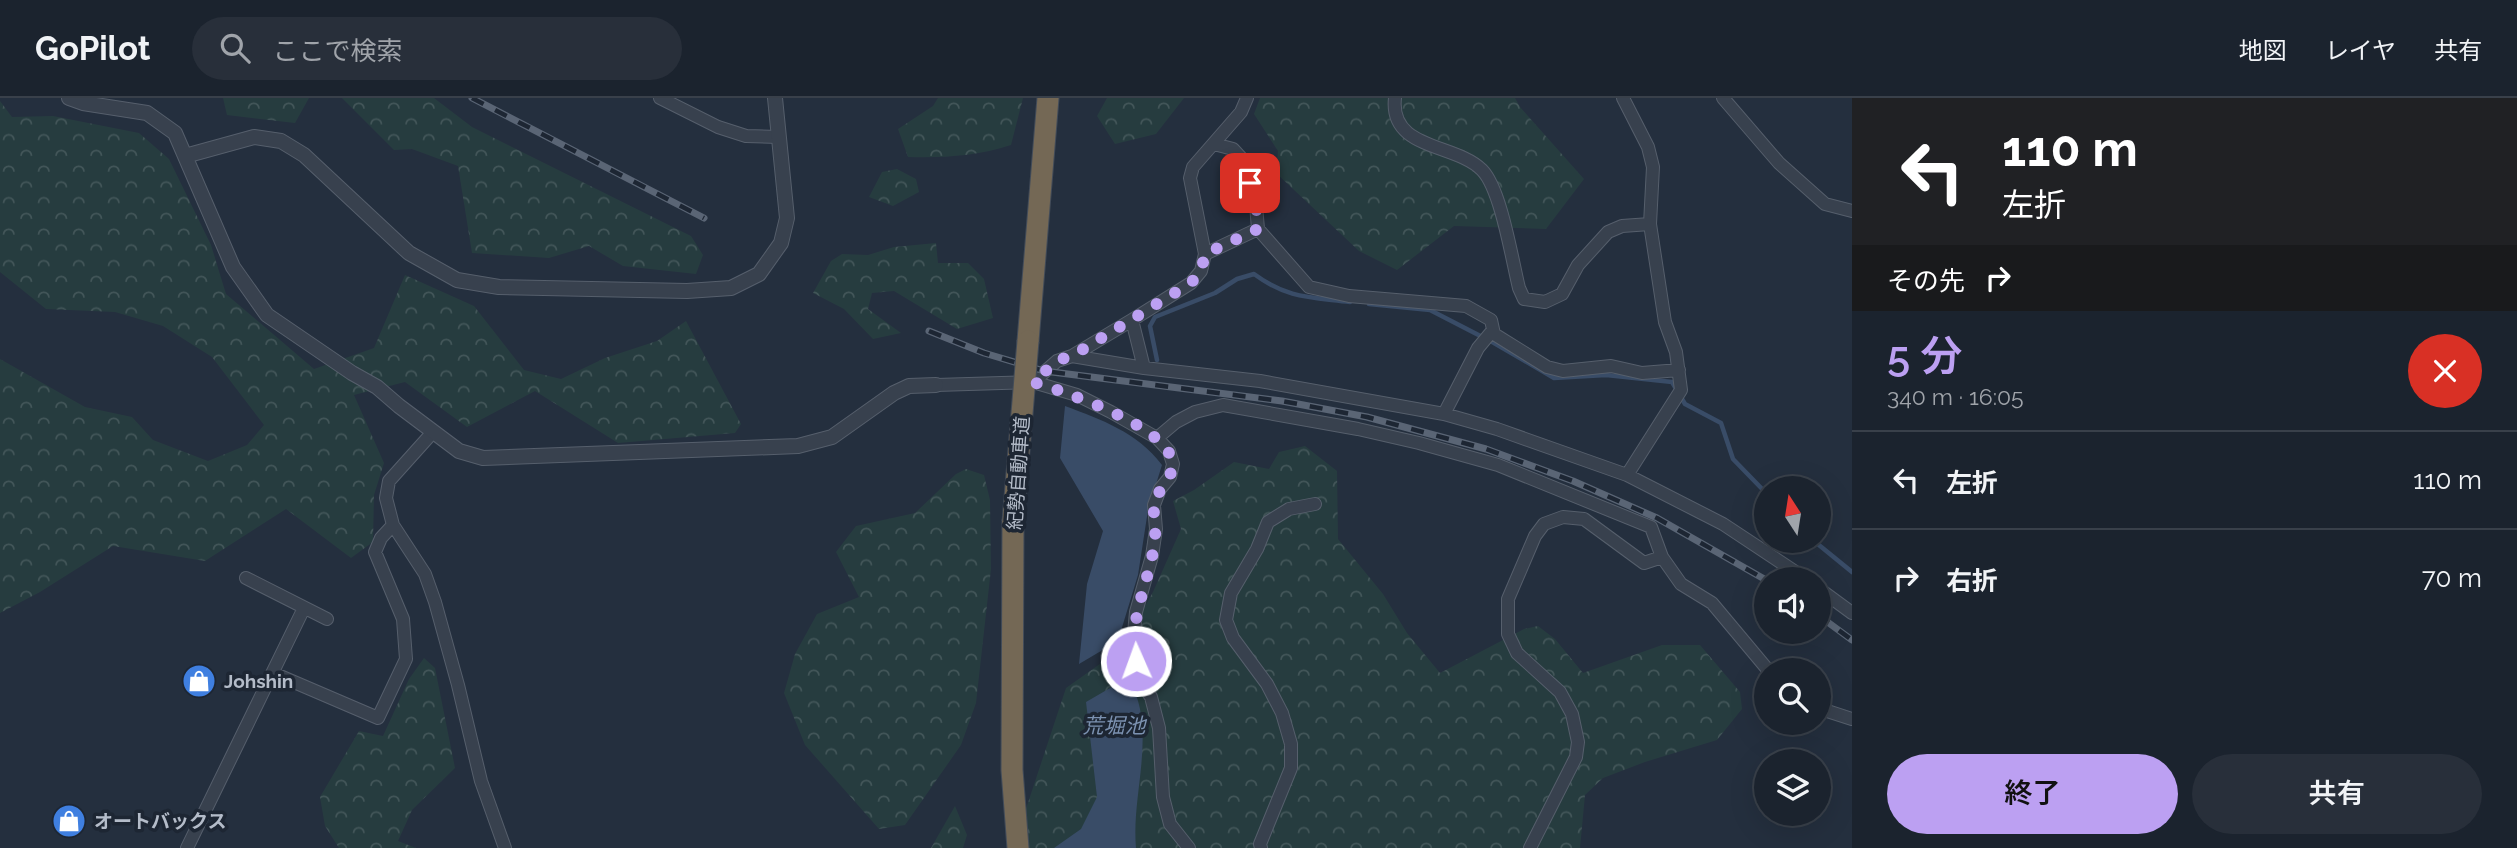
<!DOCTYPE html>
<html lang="ja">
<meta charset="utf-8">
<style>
body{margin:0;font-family:Raleway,"Noto Sans JP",sans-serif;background:#282f3a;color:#f1f3f6;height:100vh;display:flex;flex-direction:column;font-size:26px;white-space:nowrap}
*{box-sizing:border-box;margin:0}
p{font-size:23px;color:#a0a4aa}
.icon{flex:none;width:38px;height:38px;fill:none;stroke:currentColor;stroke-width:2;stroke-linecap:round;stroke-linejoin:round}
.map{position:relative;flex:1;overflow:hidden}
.details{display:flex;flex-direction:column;background:#1b232e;width:665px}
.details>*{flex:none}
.top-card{background:#202124;color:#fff;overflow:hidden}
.needle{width:46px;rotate:348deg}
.controls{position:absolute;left:1754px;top:378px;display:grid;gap:14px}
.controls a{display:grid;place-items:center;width:77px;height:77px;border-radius:50%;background:#1b232e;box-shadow:0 7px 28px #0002,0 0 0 2px #39404a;font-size:35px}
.pin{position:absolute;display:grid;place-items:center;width:60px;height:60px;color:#fff;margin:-30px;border-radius:14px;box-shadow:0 4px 10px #0006}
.me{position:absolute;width:77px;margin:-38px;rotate:358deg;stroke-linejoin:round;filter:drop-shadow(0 0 5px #0008)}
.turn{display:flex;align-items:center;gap:24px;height:147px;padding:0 35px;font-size:32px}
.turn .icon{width:91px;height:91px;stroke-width:2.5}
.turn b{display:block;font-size:49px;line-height:60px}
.then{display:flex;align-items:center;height:66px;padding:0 35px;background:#0003;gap:14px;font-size:26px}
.round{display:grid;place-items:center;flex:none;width:74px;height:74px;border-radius:37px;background:#282f3a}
.head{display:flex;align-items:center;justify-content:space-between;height:119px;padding:0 35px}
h1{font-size:42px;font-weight:600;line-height:52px;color:#bca0f2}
.action{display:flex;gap:14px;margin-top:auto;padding:14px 35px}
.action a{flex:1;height:80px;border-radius:42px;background:#bca0f2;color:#111;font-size:28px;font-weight:600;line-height:80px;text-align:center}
.action a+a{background:#282f3a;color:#f1f3f6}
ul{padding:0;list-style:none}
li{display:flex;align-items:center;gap:21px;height:98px;padding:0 35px;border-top:2px solid #39404a}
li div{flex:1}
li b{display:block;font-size:26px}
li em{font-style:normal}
header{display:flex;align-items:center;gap:42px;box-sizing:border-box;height:98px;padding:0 35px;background:#1b232e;border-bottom:2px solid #39404a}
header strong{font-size:33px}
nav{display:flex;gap:38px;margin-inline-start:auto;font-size:24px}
.search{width:490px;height:63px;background:#282f3a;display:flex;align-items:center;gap:18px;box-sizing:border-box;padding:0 24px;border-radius:38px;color:#a0a4aa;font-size:26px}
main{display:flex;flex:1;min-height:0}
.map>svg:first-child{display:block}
.forest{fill:url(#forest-crowns)}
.water{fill:#394c67}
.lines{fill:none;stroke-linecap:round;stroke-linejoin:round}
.stream{stroke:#394c67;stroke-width:4.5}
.minor-casing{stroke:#565f6c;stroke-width:14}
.tertiary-casing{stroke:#565f6c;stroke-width:16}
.motorway-casing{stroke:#434c59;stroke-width:23}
.minor{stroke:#38414e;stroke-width:12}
.tertiary{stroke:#38414e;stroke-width:14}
.motorway{stroke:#746855;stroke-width:21}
.rail-casing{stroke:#5a6575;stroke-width:7}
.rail{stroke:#1d2633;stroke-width:4.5;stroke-dasharray:13;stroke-linecap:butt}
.motorway-bridge-casing{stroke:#434c59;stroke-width:23;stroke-linecap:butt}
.motorway-bridge{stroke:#746855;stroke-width:21}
.route{stroke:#bca0f2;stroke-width:12;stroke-dasharray:0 21.6}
.labels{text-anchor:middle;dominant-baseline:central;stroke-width:7;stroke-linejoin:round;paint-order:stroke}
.street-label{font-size:19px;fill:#b4bcc9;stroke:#1d2633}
.poi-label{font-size:19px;font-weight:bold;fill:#b4bcc9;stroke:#1d2633;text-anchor:start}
.water-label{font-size:21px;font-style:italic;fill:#7c92b1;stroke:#1d2633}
</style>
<header>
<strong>GoPilot</strong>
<div class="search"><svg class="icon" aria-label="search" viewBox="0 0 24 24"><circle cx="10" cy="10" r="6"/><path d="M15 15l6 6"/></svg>ここで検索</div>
<nav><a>地図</a><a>レイヤ</a><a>共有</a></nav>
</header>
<main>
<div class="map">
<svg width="1852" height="750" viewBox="0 0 1852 750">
<defs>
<pattern id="forest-crowns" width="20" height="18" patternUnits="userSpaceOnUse" patternTransform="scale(1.75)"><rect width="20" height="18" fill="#263c3f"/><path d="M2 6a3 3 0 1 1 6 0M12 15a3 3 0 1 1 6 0" fill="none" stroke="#435659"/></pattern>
</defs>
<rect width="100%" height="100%" fill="#242f3e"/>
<path class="forest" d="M 223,0 L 309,0 L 295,25 L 227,17 Z
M 342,0 L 434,0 L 472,29 L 691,138 L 703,157 L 696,176 L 623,168 L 589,148 L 549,160 L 472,155 L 458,68 L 412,51 L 394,52 Z
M 938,0 L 1023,0 L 1011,47 C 977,58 944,60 908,59 L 898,31 L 933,8 Z
M 1107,0 L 1184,0 L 1156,36 L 1115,46 L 1097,18 Z
M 1260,0 L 1515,0 L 1520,9 L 1584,81 L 1546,131 L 1454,128 L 1397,172 L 1359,153 L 1276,75 L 1278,53 L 1254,16 Z
M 0,3 L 12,19 L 53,18 L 139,35 L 169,61 L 211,147 L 226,196 L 314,271 L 374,250 L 405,177 L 474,208 L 524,272 L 561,281 L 605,260 L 657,243 L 686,223 L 741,326 L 735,335 L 618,345 L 535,293 L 467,329 L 405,284 L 354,297 L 384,365 L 374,397 L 373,444 L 351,460 L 286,411 L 205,463 L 113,448 L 40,494 L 0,515 L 0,261 L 85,309 L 132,319 L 153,342 L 208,363 L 247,347 L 264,327 L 212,259 L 163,228 L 115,214 L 46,211 L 0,174 Z
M 897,71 L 916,81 L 919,94 L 893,108 L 869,99 L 882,74 Z
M 936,145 L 938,165 L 968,165 L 984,181 L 993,220 L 957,231 L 894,193 L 872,195 L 868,211 L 901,235 L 873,241 L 844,211 L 813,195 L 831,163 L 842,156 L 868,157 L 894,149 Z
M 1305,348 L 1337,373 L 1338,441 L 1383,496 L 1407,535 L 1440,575 L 1524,531 L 1538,528 L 1555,541 L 1583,575 L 1662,547 L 1700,547 L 1740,594 L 1742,611 L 1717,642 L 1645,664 L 1603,680 L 1585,697 L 1580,750 L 1013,750 L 1066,590 L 1121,551 L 1153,494 L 1181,431 L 1173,403 L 1194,392 L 1234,364 L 1269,371 L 1279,354 Z
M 966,371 L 984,377 L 990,402 L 991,471 L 976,605 L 961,647 L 905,727 L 879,731 L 805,647 L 784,595 L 795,556 L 817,516 L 859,499 L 836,454 L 856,428 L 915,415 L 956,376 Z
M 424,560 L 435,570 L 455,670 L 412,712 L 398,743 L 416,750 L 339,750 L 325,728 L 320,699 L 359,633 L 383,638 L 409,581 Z
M 955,708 L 967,737 L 963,750 L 931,750 Z"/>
<path class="water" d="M 1065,308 C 1102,322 1137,334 1162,367 L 1148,412 L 1138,477 L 1120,536 L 1101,553 L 1079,566 L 1087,486 L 1103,433 L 1060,360 Z
M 1129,579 C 1133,589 1138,600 1140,611 C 1149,657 1132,704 1136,750 L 1054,750 L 1081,731 L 1097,699 L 1086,604 Z"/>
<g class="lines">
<path class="stream" d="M 1369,206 L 1430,212 L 1494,245 L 1554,280 L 1606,277 L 1672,284 L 1685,306 L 1721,325 L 1733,361 L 1766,395
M 1157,262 L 1150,228 L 1155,219 L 1215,195 L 1237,181 L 1254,176 C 1288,201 1310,199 1350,204
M 1814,443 L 1852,474"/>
<defs>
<path id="minor" d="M 660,0 L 718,29 L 746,38 L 778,39
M 1395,0 C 1389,52 1455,45 1482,72 C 1501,91 1512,162 1519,190 L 1524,201 L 1545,204 L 1562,196 L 1578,167 L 1608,134 L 1622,128 L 1650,126
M 1623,0 L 1648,49 L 1653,69 L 1650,126 L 1665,224 L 1676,254 L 1681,292 L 1627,377
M 1723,0 L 1779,65 L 1825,106 L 1852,113
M 1214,46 L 1233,51 L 1244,63 L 1256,107 L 1258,131 L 1309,189 L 1349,198 L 1466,208 L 1491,222 L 1494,236 L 1547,269 L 1563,273 L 1611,268 L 1642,275 L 1679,272
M 1205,156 L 1258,131
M 1132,222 L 1144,270
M 1072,258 L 1144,270 L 1260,283 L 1444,316 L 1497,331 L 1627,377 L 1723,426 L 1806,481
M 1033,284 L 1057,263 L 1072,258 L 1132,222 L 1191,185 L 1201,173 L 1205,156 L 1190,80 L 1193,69 L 1241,14 L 1247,0
M 936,287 L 1033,284 L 1077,297 L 1111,314 L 1157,340 L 1169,353 L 1173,366 L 1170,379 L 1160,391 L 1154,407 L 1156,431 L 1152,458 L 1136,514 L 1133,546 L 1139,581 L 1151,599 L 1159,630 L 1163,699 L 1170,726 L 1189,750
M 1444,316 L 1478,250 L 1493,232
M 433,334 L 389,383 L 386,400 L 393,427 L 425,476 L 435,504 L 458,587 L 481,683 L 505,750
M 1157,340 L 1176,324 L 1195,314 L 1223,307 L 1358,331 L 1419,345 L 1498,367 L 1651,429 L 1662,459 L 1681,486 L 1712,505 L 1768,572
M 246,480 L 327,521
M 1818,490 L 1852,515
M 273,575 L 378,620 L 406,561 L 403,521 L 375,454 L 381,440 L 393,427
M 1818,610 L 1852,621
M 187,750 L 304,510
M 1261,750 L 1260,746 L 1291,670 L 1291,646 L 1282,615 L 1267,586 L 1233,540 L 1226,522 L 1231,495 L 1257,451 L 1268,424 L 1289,411 L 1315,406
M 1530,750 L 1576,659 L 1578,644 L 1572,616 L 1560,594 L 1517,555 L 1508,536 L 1508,501 L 1535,438 L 1544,426 L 1563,419 L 1584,421 L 1644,465 L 1662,459"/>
<path id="tertiary" d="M 69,0 L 83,5 L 147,15 L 175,35 L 233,169 L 267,217 L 352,275 L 377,289 L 399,308 L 459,353 L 483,360 L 798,348 L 832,339 L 894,295 L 909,288 L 936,287
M 185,58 L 254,39 L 281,43 L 304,57 L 409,155 L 457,182 L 499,189 L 687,193 L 731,190 L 759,176 L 781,145 L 787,120 L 775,0"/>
<path id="motorway" d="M 1028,243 L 1048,0
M 1013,424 L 1012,672 L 1018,750"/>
</defs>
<use href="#minor" class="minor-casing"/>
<use href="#tertiary" class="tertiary-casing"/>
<use href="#motorway" class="motorway-casing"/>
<use href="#minor" class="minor"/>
<use href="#tertiary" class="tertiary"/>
<use href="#motorway" class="motorway"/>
<defs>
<path id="rail" d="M 472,0 L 704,120
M 929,233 L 984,255 L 1044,273 L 1282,303 L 1367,319 L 1486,351 L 1573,383 L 1657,420 L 1766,482
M 1818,517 L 1852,542"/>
</defs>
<use href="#rail" class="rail-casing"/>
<use href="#rail" class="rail"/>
<defs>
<path id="motorway-bridge" d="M 1013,424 L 1028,243"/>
</defs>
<use href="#motorway-bridge" class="motorway-bridge-casing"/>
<use href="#motorway-bridge" class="motorway-bridge"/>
</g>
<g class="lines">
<path class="route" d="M 1136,563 C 1129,526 1144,495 1152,459 C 1154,449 1156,438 1155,427 C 1155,421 1153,413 1154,406 C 1157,391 1175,380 1172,363 C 1166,328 1065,294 1033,284 L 1058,262 L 1072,258 L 1191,185 L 1201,173 L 1205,156 L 1258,131 L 1256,107 L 1250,85"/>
</g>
<defs>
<symbol id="shop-disc" viewBox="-11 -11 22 22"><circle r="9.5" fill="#3f7fe0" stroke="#1d2633"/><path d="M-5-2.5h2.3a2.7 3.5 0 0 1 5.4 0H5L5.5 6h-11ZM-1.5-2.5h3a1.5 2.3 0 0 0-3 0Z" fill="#fff"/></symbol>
</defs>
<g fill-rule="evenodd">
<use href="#shop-disc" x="180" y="564" width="38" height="38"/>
<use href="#shop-disc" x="50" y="704" width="38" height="38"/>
</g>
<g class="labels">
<g class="street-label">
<text transform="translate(1018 375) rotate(-86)">紀勢自動車道</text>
</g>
<g class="poi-label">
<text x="224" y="583">Johshin</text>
<text x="94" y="723">オートバックス</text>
</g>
<g class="water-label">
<text x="1114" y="627">荒堀池</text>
</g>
</g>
</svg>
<div class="controls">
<a><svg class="needle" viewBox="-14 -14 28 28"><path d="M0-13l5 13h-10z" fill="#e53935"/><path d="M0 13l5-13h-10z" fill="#a0a4aa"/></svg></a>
<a><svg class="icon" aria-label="sound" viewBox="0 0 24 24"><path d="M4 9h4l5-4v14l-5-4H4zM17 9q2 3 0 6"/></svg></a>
<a><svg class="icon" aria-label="search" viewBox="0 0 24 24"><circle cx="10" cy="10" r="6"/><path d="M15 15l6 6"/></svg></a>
<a><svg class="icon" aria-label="layers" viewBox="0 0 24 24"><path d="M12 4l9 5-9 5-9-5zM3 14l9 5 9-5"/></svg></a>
</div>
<div class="pin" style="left:1250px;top:85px;background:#d93025"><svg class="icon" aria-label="arrive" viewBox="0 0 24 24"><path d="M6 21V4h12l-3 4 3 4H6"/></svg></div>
<svg class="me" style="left:1136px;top:563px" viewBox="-20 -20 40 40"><circle r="17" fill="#bca0f2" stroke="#fff" stroke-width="3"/><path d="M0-11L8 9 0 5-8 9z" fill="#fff"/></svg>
</div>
<section class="details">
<div class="top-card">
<div class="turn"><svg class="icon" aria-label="left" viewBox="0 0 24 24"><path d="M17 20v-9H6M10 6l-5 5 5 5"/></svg><div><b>110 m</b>左折</div></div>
<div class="then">その先<svg class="icon" aria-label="right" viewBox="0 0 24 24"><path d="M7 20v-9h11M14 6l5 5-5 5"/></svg></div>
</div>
<div class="head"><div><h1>5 分</h1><p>340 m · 16:05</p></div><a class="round" style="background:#d93025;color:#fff"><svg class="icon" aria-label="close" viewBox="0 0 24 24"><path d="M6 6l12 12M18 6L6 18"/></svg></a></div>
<ul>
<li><svg class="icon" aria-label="left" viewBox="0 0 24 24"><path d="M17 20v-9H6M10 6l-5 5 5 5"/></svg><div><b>左折</b></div><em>110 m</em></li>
<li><svg class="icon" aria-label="right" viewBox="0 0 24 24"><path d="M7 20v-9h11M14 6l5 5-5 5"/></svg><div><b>右折</b></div><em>70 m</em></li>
</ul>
<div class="action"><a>終了</a><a>共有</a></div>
</section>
</main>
